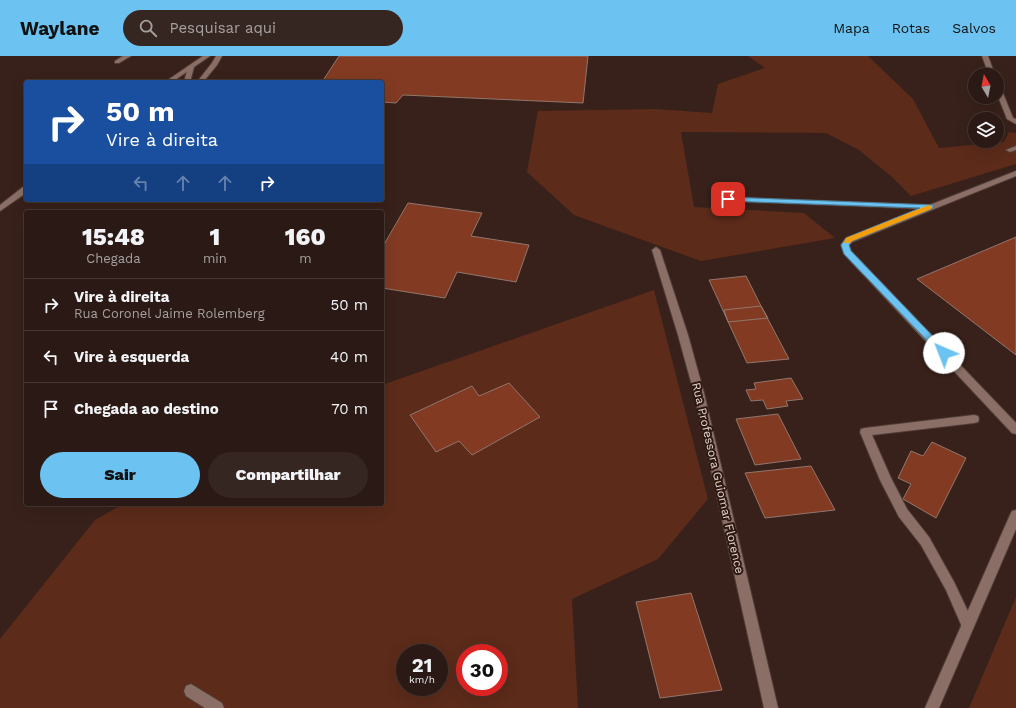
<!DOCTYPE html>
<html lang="pt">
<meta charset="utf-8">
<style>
body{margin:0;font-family:"Work Sans",sans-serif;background:#362622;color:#f1f3f6;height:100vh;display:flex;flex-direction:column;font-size:15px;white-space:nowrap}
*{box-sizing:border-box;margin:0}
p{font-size:13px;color:#a5a0a0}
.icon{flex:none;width:22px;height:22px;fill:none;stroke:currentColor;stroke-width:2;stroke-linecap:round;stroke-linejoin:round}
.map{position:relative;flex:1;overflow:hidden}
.side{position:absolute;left:24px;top:154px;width:360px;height:296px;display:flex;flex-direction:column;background:#2a1914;border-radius:4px;box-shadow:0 4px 16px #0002,0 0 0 1px #463834}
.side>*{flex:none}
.guide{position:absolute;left:24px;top:24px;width:360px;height:122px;border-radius:4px;box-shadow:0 4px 16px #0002,0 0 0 1px #463834;background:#1a4fa0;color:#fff;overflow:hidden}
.needle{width:26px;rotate:350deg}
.buttons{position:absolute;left:968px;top:12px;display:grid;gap:8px}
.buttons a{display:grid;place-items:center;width:36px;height:36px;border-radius:50%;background:#2a1914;box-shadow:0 4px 16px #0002,0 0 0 1px #463834;font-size:20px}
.speed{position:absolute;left:396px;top:588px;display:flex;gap:8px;font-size:20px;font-weight:700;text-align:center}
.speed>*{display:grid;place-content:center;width:52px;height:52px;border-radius:50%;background:#2a1914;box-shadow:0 4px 16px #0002,0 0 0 1px #463834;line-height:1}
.speed small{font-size:10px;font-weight:400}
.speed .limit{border:6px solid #d22;background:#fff;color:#111}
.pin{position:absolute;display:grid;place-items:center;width:34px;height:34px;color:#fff;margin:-17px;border-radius:8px;box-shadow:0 2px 6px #0006}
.me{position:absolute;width:44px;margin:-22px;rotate:316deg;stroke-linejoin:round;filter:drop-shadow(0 0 3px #0008)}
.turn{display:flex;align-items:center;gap:14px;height:84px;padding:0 16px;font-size:18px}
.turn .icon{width:52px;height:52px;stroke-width:2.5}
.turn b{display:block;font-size:28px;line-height:34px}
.lanes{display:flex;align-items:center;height:38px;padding:0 16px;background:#0003;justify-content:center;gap:20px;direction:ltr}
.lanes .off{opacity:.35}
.eta{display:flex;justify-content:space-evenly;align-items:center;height:68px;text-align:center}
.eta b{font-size:24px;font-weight:800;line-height:28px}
.cta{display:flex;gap:8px;margin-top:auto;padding:8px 16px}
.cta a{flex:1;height:46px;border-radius:24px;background:#6cc3f2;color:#111;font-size:16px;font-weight:800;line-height:46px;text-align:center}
.cta a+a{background:#362622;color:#f1f3f6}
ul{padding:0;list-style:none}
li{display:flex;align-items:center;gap:12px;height:52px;padding:0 16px;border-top:1px solid #463834}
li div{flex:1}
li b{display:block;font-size:15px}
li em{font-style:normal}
header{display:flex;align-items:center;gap:24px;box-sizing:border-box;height:56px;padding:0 20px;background:#6cc3f2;color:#111}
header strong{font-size:19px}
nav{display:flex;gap:22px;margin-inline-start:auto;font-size:14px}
.search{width:280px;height:36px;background:#362622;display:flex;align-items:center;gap:10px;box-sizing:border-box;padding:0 14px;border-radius:22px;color:#a5a0a0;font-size:15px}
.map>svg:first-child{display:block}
.green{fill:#5c2b1a;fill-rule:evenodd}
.building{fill:#823b22;stroke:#92766d}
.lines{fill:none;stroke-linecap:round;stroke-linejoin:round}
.service-casing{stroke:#513e38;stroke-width:2}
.minor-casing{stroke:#513e38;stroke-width:2}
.secondary-casing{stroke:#513e38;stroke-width:2}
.service{fill:#8b6f66;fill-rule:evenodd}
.minor{fill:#8b6f66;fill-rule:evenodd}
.secondary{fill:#8b6f66;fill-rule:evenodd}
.route{fill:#6cc3f2;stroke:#467f9d}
.slow{fill:#f59e0b}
.labels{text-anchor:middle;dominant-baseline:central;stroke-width:4;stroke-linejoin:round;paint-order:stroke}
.street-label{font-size:12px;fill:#e1d1cc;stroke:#2d1810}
</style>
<header>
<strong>Waylane</strong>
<div class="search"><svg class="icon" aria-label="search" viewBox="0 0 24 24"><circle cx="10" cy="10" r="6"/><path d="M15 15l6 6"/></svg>Pesquisar aqui</div>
<nav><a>Mapa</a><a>Rotas</a><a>Salvos</a></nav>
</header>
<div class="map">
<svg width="1016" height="652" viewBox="0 0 1016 652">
<rect width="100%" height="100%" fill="#38211a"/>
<path class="green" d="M 748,0 L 868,0 L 913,43 L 939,92 L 1004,86 L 1009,76 L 1016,77 L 1016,108 L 911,140 L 892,121 L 859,94 L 826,77 L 681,76 L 694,151 L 804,157 L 835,182 L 701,205 L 574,159 L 527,116 L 538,55 L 655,53 L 712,57 L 718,28 L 765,12 Z
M 654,234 L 708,443 L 658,503 L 572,543 L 578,652 L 0,652 L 0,583 L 95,464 L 123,448 L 382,448 L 382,329 ZM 405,597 L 439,597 L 439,631 L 405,631 ZM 465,597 L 499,597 L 499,631 L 465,631 Z
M 1016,541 L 1016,652 L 969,652 Z"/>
<path class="building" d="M 339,0 L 588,0 L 583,47 L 403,39 L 396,47 L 382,46 L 382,26 L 322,26 Z
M 408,147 L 482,157 L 471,180 L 529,189 L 516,226 L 457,216 L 445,242 L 382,232 L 382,192 Z
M 1016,181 L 1016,299 L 917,223 Z
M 746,220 L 761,250 L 789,303 L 747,307 L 709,224 Z
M 761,250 L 768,262 L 728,266 L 724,254 Z
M 791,322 L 803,343 L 786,345 L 788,350 L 767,353 L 763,344 L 751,345 L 746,334 L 756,333 L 754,327 Z
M 509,327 L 540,361 L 472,399 L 459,385 L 436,396 L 410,359 L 472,330 L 479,340 Z
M 778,358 L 801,403 L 755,409 L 736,363 Z
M 932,386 L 966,402 L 936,462 L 903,443 L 911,428 L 898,422 L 911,395 L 923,400 Z
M 811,410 L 835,454 L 765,462 L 745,417 Z
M 691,537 L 722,634 L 660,642 L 636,546 Z"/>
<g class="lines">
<defs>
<path id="service" d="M 123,0 L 131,0 L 119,7 L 115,7 L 115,5 Z
M 216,0 L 222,0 L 217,9 L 203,26 L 197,26 L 212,7 Z
M 982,0 L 988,0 L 995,19 L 989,19 Z
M 191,9 L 194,11 L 190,26 L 184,26 L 188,11 Z
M 997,28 L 1000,30 L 1013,62 L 1016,63 L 1016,68 L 1007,63 L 997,38 Z
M 1016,90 L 1016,94 L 1010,96 L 1006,94 Z
M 725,141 L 931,149 L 935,151 L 931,153 L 728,145 L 725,145 Z
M 974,359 L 978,360 L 979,363 L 978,366 L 974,367 L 872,379 L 891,422 L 907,453 L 929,481 L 954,526 L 974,568 L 973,573 L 968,574 L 963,573 L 946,534 L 921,489 L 899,461 L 880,424 L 860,376 L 861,373 L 865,372 Z"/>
<path id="minor" d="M 1016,115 L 1016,120 L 852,186 L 849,189 L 851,195 L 1016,367 L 1016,378 L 1012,377 L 844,198 L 841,189 L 846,182 Z
M 656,191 L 660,194 L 688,279 L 704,337 L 778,652 L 764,652 L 694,337 L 678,279 L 652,194 Z
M 1016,454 L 1016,473 L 939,652 L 925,652 L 1010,459 L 1012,455 Z
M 191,628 L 222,647 L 224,652 L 205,652 L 186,640 L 184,635 L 186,630 Z"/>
<path id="secondary" d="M 203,0 L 210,0 L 172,26 L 165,26 Z
M 23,131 L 26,131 L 26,137 L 0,155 L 0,149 Z"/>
</defs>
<use href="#service" class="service-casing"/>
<use href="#minor" class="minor-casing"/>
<use href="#secondary" class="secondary-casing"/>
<use href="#service" class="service"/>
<use href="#minor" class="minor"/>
<use href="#secondary" class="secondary"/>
</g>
<path class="route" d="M 726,141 L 933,149 L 933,152 L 852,185 L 849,189 L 851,195 L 947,295 L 948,297 L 947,299 L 941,299 L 844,198 L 841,189 L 846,182 L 920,152 L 728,145 L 726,144 Z"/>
<path class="slow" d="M 929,149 L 932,151 L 931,153 L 852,185 L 850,187 L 845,187 L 844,186 L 846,182 Z"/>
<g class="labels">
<g class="street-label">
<text transform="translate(718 422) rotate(77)">Rua Professora Guiomar Florence</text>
</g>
</g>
</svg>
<div class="buttons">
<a><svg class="needle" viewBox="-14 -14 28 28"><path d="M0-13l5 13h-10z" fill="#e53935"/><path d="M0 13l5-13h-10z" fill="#a5a0a0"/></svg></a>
<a><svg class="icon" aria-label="layers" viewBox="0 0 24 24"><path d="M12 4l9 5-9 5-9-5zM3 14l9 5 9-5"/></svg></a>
</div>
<div class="speed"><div>21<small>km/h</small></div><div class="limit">30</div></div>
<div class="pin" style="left:728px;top:143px;background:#d93025"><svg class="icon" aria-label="arrive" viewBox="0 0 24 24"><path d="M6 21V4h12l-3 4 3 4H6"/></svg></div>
<svg class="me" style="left:944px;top:297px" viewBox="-20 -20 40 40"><circle r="19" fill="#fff"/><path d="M0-13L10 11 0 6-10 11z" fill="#6cc3f2"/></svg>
<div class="guide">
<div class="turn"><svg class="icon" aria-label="right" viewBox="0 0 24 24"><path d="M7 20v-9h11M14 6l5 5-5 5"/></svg><div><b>50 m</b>Vire à direita</div></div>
<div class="lanes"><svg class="icon off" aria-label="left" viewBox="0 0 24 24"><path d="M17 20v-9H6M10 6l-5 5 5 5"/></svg><svg class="icon off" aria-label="ahead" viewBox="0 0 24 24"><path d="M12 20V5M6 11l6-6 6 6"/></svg><svg class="icon off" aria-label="ahead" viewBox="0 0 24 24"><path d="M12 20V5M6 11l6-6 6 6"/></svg><svg class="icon" aria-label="right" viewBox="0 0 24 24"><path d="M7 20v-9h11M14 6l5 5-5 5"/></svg></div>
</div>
<section class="side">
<div class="eta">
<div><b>15:48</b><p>Chegada</p></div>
<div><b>1</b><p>min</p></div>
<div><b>160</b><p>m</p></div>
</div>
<ul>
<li><svg class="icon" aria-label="right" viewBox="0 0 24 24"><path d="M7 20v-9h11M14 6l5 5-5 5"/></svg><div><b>Vire à direita</b><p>Rua Coronel Jaime Rolemberg</p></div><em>50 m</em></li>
<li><svg class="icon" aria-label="left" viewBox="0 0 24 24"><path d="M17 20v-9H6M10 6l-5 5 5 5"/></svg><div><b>Vire à esquerda</b></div><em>40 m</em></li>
<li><svg class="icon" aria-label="arrive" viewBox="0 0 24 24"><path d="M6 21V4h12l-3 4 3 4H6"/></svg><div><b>Chegada ao destino</b></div><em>70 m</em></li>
</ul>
<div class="cta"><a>Sair</a><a>Compartilhar</a></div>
</section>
</div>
